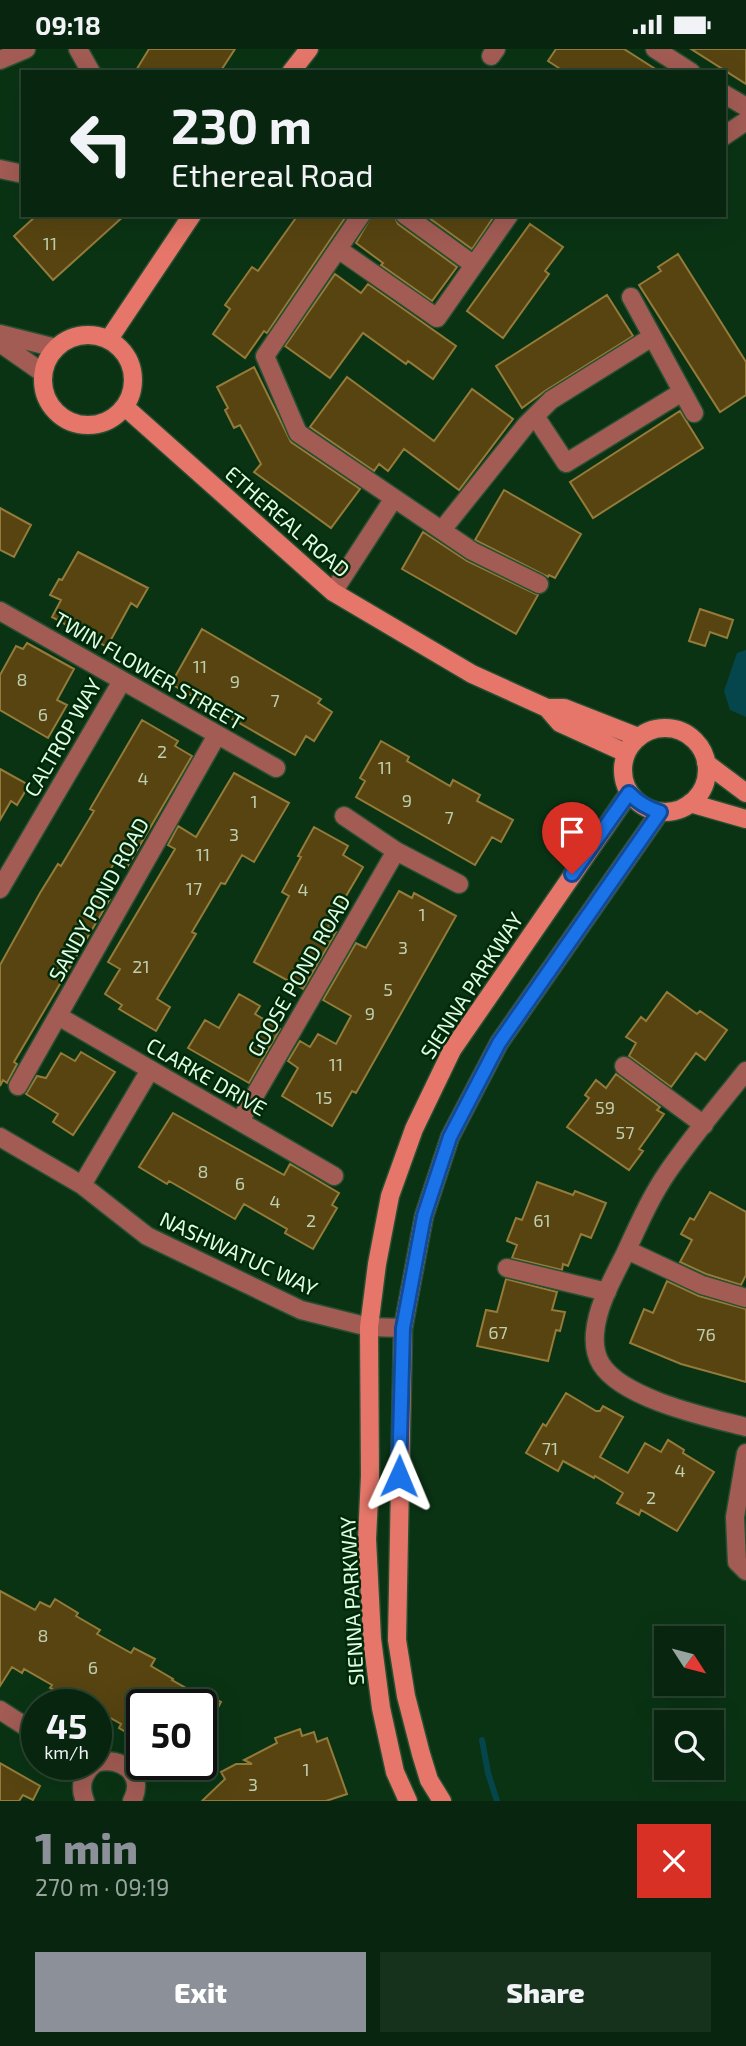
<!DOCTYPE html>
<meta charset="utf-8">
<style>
body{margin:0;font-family:"Exo 2",sans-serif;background:#16321d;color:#f1f3f6;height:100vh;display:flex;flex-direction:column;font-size:26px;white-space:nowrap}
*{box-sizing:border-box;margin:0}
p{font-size:23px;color:#98a59e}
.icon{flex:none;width:38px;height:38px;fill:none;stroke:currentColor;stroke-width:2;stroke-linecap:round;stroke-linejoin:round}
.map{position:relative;height:1752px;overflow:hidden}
.panel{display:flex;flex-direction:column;background:#08260f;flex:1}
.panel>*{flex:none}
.hud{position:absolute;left:21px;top:21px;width:705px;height:147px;border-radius:0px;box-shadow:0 7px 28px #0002,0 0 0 2px #29432f;background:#08260f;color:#f1f3f6;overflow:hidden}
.needle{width:46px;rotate:126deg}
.fabs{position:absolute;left:654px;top:1577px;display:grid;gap:14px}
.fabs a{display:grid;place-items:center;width:70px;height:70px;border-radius:0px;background:#08260f;box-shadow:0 7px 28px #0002,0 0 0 2px #29432f;font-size:35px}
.speed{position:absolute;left:21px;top:1640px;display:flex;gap:14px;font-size:35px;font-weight:700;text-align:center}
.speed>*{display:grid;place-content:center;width:91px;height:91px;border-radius:50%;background:#08260f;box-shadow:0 7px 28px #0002,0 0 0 2px #29432f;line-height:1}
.speed small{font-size:18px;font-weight:400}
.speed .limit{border:4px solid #111;border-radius:10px;background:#fff;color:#111}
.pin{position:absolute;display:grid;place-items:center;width:60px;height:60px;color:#fff;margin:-72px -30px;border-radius:50% 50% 50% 0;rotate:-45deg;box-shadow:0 0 7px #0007}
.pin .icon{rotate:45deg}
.me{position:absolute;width:77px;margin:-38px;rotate:1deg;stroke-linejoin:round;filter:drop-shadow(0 0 5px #0008)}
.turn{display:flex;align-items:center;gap:24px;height:147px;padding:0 35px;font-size:32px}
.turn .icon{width:91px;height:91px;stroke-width:2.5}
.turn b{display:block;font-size:49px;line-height:60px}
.round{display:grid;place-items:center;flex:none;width:74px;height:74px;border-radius:0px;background:#16321d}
.summary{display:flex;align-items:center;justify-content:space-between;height:119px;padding:0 35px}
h1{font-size:42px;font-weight:800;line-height:52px;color:#8c9099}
.action{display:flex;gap:14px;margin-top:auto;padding:14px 35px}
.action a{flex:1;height:80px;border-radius:0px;background:#8c9099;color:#fff;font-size:28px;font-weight:800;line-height:80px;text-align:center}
.action a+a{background:#16321d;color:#f1f3f6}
.status{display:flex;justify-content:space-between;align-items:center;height:49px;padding:0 35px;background:#08260f;direction:ltr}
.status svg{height:19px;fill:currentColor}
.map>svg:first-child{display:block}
.water{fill:#05454c}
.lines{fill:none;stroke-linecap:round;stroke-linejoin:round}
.stream{stroke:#05454c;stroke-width:6}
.building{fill:#574411;stroke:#947b3a;stroke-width:2}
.street-casing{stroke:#284f31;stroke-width:21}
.secondary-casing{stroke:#284f31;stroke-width:21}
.street{stroke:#a25c54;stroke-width:18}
.secondary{stroke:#e6766a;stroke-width:18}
.route-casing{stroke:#114b97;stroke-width:18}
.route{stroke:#1a73e8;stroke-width:12}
.labels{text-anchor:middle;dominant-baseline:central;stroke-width:5;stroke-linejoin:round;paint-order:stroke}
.number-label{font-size:18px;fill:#beceae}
.street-label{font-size:21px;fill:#e0fce3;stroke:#00290a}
</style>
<div class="status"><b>09:18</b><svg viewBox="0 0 49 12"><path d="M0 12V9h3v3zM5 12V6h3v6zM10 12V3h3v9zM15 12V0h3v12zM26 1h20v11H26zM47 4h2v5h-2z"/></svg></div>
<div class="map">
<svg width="746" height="1752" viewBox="0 0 746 1752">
<rect width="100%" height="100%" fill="#0a3314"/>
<path class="water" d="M 746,601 L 746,668 L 730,661 L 724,642 L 737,604 Z"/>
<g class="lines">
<path class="stream" d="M 482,1691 L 488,1724 L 497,1752"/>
</g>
<path class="building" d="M 149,0 L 235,0 L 220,23 L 135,23 Z
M 556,0 L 624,0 L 660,23 L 565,23 L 548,12 Z
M 691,0 L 746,0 L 746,35 Z
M 37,166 L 125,166 L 53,231 L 14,187 Z
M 298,166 L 347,166 L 267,284 L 264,282 L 245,309 L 213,285 L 230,260 L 225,256 L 252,218 L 258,222 Z
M 372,166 L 394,166 L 398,175 L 457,218 L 432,252 L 381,216 L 383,214 L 356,194 Z
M 425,166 L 495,166 L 472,200 Z
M 530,175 L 563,198 L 545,222 L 549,225 L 503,289 L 467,262 Z
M 678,205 L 746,313 L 746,346 L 720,363 L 639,236 L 661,222 L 658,218 Z
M 335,225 L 361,244 L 368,235 L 456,297 L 433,330 L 408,312 L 406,315 L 363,284 L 330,329 L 285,297 Z
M 607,246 L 633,287 L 545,342 L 522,359 L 496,317 Z
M 254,318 L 291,393 L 360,440 L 331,479 L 254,423 L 261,415 L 240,376 L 234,379 L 225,361 L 228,359 L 217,338 Z
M 347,328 L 434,392 L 472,340 L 513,370 L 459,441 L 404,400 L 388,422 L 379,415 L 374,422 L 310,378 Z
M 680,362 L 703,399 L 593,469 L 570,433 Z
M 504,441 L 581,485 L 555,529 L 549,526 L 548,528 L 475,491 Z
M 0,459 L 31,476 L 14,508 L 0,501 Z
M 423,483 L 467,512 L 538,546 L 516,585 L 402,520 Z
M 78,503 L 148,539 L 137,558 L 131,554 L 107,598 L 52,568 L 61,551 L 50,546 L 59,530 L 62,531 Z
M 700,560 L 733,571 L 727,589 L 710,583 L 705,597 L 689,592 Z
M 202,580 L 321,650 L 318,654 L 332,663 L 314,692 L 306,687 L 295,706 L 171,635 Z
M 27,594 L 74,620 L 57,651 L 67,656 L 48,689 L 0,661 L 0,626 L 16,597 L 23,600 Z
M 142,671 L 178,692 L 175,697 L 192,707 L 126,820 L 115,813 L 97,842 L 110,850 L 14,1013 L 17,1015 L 7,1034 L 3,1031 L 0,1037 L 0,916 L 40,844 L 58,815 L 61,817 L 94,762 L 90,760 Z
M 381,692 L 409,708 L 407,712 L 450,737 L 453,731 L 480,746 L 477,752 L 513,771 L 501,793 L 492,788 L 475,816 L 356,748 L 365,732 L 360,729 Z
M 0,720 L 29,736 L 17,756 L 11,752 L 0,771 Z
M 234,724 L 289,754 L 254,813 L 242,806 L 225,835 L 221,834 L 192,883 L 196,885 L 157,950 L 170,958 L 156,982 L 119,960 L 122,956 L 105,945 L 120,920 L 108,913 L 175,800 L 168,796 L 178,777 L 196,788 Z
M 314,778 L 348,797 L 343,806 L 363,818 L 328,878 L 336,883 L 303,940 L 254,913 L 289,847 L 282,843 L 301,808 L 298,807 Z
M 399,842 L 412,849 L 414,844 L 456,867 L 356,1044 L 352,1042 L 332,1077 L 282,1047 L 298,1019 L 288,1012 L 300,992 L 310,998 L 318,985 L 336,995 L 351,967 L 323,951 L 356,894 L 366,899 Z
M 667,943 L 697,965 L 700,962 L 727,981 L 705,1011 L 696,1004 L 671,1038 L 629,1007 L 636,994 L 626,988 L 641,968 L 646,972 Z
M 239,945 L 260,957 L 255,965 L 280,980 L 249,1034 L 188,999 L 205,971 L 219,979 Z
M 81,1003 L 115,1023 L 73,1086 L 53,1073 L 58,1065 L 26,1045 L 37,1027 L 46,1029 L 61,1004 L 75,1012 Z
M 616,1025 L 660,1058 L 657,1061 L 664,1065 L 639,1100 L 643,1102 L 629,1121 L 567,1078 L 589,1049 L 585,1046 L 596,1031 L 606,1039 Z
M 173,1064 L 284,1126 L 290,1115 L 339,1144 L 332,1156 L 337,1159 L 313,1200 L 285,1184 L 287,1180 L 244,1155 L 235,1170 L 169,1132 L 167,1135 L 139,1118 Z
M 537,1133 L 573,1146 L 575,1142 L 606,1154 L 591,1189 L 581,1185 L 568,1217 L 563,1215 L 562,1221 L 512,1209 L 517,1196 L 507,1192 L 516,1169 L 522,1171 Z
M 710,1143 L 746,1163 L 746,1226 L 741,1236 L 706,1225 L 680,1213 L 692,1191 L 681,1185 L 690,1169 L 694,1171 Z
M 506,1230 L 557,1243 L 552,1261 L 565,1263 L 560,1282 L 556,1281 L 548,1312 L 477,1297 L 486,1261 L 497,1263 Z
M 667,1232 L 699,1247 L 746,1260 L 746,1333 L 681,1315 L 630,1294 L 644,1260 L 653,1264 Z
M 566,1344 L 596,1362 L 600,1362 L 603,1357 L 623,1368 L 600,1408 L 628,1424 L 645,1394 L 661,1403 L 668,1391 L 684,1401 L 683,1404 L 714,1423 L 677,1482 L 641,1461 L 639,1466 L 617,1454 L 623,1444 L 595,1427 L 594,1429 L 563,1412 L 558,1422 L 526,1404 L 543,1375 L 546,1377 Z
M 0,1542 L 35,1561 L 40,1553 L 50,1558 L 55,1550 L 78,1564 L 76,1567 L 100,1581 L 97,1585 L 131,1604 L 134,1599 L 155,1610 L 151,1617 L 173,1630 L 172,1631 L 204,1649 L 206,1645 L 221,1653 L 201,1690 L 201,1656 L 142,1656 L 142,1692 L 119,1679 L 121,1675 L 96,1661 L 96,1656 L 87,1656 L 75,1648 L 73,1651 L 50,1639 L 52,1636 L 24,1620 L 22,1624 L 12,1618 L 0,1637 Z
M 300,1680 L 302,1687 L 314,1683 L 317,1693 L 327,1689 L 347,1745 L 326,1752 L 202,1752 L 225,1730 L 221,1723 L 236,1715 L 252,1715 L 244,1711 L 277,1694 L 275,1689 Z
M 0,1714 L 40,1737 L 33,1751 L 23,1746 L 19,1752 L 0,1752 Z"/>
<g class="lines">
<defs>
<path id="street" d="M 78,0 L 91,23
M 655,0 L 691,23
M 491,7 L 496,0
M 0,11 L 26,0
M 724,45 L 746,58
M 724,87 L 746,72
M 0,120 L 23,125
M 361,166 L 265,307 L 298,384 L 472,502 L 539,535
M 405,166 L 474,216
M 338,200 L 437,269 L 509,166
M 631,248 L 694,364
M 0,285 L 56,299
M 0,294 L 43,324
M 535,367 L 566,414 L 682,343
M 442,481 L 526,376 L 551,351 L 652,288
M 333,543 L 394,449
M 0,562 L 276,719
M 344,767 L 396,802 L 459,835
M 0,840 L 122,632
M 58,967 L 334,1127
M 624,1017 L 704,1076
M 746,1022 C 719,1056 691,1089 667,1124 C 650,1149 638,1177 625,1205 C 613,1229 597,1257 595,1284 C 594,1295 595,1305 601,1315 C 623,1350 707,1368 746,1378
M 18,1037 L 217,686
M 240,1072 L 396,802
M 0,1088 L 82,1136 L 147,1187 L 301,1261 L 369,1278 L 403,1279
M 82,1136 L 150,1021
M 627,1201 L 702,1236 L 746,1249
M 507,1219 L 607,1243
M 746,1404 L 735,1468 L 737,1513 L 746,1522
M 0,1661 L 37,1685
M 96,1714 C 121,1706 146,1726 132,1752
M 85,1752 C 79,1738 82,1725 94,1715"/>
<path id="secondary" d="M 291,23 L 309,0
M43 331a45 45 0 1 1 90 0a45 45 0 1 1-90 0Z
M 109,290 L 192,166
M 125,358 L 333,543 L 472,625 L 547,659 L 560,674 L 626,704
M 547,659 L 564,659 L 638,688
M623 721a42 42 0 1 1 84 0a42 42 0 1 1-84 0Z
M 706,714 L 746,744
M 690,754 L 746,770
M 408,1752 L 395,1723 L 381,1659 L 372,1590 L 367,1490 L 370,1427 L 369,1278 L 377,1215 L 390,1147 L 414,1080 L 452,1001 L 629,744
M 442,1752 L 429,1731 L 421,1705 L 406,1647 L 397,1591 L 403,1279 L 424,1167 L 450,1088 L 499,994 L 660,763"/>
</defs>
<use href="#street" class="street-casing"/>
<use href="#secondary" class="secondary-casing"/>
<use href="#street" class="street"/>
<use href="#secondary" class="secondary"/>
</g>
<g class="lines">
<defs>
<path id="route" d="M 399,1427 L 403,1279 L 424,1167 L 450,1088 L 499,994 L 660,763 C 647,759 638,754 629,744 L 572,825"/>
</defs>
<use href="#route" class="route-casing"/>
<use href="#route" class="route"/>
</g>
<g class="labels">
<g class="number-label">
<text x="50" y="194">11</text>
<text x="200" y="617">11</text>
<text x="22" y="630">8</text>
<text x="235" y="632">9</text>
<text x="275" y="651">7</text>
<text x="43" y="665">6</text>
<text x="162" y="702">2</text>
<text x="385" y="718">11</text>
<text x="143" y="729">4</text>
<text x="407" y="751">9</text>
<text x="254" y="752">1</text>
<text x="449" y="768">7</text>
<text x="234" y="785">3</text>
<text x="203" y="805">11</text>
<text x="194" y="839">17</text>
<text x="303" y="840">4</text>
<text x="422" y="865">1</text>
<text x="403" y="898">3</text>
<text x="141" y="917">21</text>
<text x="388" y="940">5</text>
<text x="370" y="964">9</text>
<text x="336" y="1015">11</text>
<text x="324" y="1048">15</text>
<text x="605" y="1058">59</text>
<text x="625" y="1083">57</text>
<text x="203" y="1122">8</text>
<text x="240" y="1134">6</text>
<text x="275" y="1152">4</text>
<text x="311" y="1171">2</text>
<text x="542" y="1171">61</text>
<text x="498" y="1283">67</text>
<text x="706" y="1285">76</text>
<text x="550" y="1399">71</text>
<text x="680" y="1421">4</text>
<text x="651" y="1448">2</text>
<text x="43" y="1586">8</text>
<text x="93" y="1618">6</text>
<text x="306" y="1720">1</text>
<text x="253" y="1735">3</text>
</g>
<g class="street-label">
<text transform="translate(288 472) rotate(41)">ETHEREAL ROAD</text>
<text transform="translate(149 621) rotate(30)">TWIN FLOWER STREET</text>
<text transform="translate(62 688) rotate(-60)">CALTROP WAY</text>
<text transform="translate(98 850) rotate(-61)">SANDY POND ROAD</text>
<text transform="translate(298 926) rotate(-60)">GOOSE POND ROAD</text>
<text transform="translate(471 936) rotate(-57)">SIENNA PARKWAY</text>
<text transform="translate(207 1027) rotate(30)">CLARKE DRIVE</text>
<text transform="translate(239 1204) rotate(25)">NASHWATUC WAY</text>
<text transform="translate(351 1552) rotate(-93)">SIENNA PARKWAY</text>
</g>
</g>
</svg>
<div class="fabs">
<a><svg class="needle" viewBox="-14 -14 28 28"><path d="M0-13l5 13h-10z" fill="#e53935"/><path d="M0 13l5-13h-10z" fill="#98a59e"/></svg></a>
<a><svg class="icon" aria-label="search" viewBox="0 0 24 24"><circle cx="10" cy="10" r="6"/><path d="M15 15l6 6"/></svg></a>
</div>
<div class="speed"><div>45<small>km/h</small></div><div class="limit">50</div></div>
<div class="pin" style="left:572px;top:825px;background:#d93025"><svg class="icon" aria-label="arrive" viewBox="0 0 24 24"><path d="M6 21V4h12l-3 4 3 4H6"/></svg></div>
<svg class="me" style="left:399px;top:1427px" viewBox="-20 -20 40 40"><path d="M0-17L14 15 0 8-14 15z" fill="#1a73e8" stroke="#fff" stroke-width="4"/></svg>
<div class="hud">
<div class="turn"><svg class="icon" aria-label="left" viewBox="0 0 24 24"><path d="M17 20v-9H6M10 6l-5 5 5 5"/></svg><div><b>230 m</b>Ethereal Road</div></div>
</div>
</div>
<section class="panel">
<div class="summary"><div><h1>1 min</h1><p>270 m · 09:19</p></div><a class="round" style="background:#d93025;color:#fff"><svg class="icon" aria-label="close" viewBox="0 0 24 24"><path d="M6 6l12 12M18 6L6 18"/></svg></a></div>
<div class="action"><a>Exit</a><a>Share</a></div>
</section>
